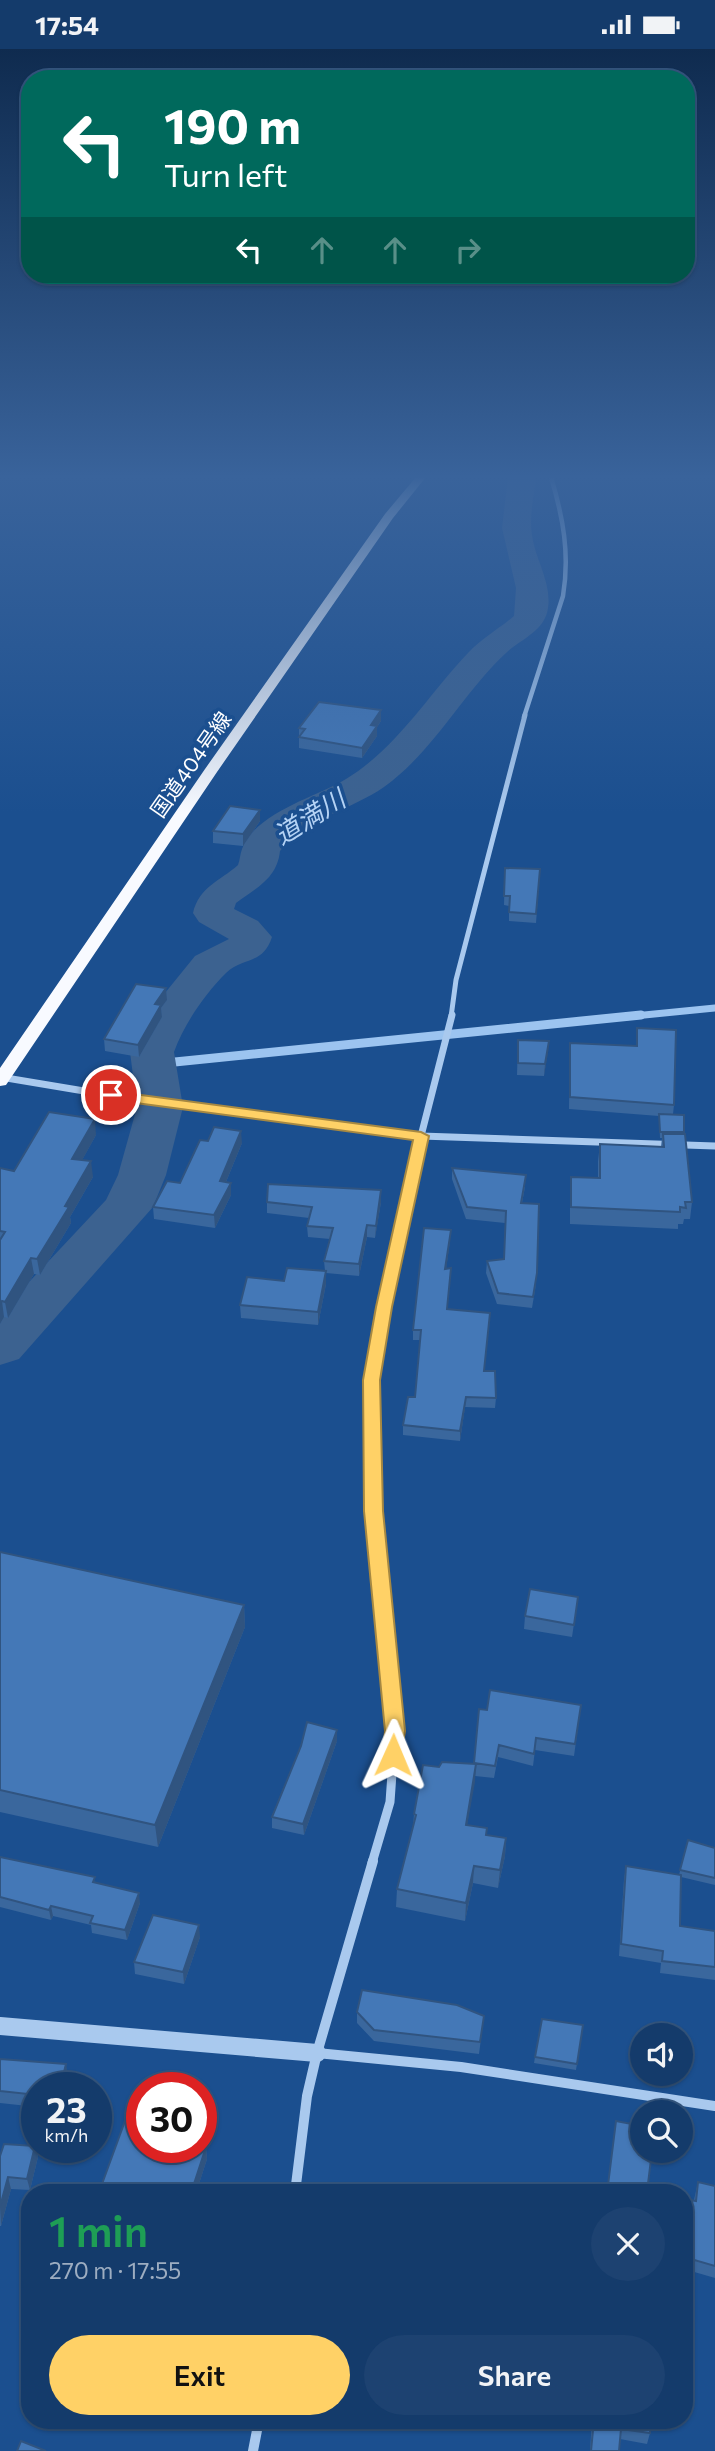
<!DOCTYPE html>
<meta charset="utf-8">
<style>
body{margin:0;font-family:Commissioner,"Noto Sans JP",sans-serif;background:#1d4271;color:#f1f3f6;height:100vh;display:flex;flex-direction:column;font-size:26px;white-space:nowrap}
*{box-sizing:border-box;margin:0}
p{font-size:23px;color:#9dadc1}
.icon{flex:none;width:38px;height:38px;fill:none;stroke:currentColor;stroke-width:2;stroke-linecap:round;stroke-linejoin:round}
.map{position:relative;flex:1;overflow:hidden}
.panel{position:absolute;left:21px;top:2135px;width:672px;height:245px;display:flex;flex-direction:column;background:#143b6b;border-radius:28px;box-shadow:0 2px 5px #0004,0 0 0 2px #33557e}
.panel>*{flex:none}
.hud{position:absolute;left:21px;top:21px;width:674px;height:214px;border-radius:28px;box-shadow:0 2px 5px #0004,0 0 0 2px #33557e;background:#00695c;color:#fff;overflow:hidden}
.tools{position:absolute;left:630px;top:1974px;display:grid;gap:14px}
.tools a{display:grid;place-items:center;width:63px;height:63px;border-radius:50%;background:#143b6b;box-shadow:0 2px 5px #0004,0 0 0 2px #33557e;font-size:35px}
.speed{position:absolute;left:21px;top:2023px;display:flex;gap:14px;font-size:35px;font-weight:700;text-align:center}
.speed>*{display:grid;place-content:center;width:91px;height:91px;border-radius:50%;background:#143b6b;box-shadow:0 2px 5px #0004,0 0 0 2px #33557e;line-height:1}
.speed small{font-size:18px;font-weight:400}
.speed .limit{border:10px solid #d22;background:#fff;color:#111}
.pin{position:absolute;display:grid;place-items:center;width:60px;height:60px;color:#fff;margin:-30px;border:4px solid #fff;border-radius:50%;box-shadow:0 2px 7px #0007}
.me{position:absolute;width:77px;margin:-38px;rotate:1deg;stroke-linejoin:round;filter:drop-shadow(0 0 5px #0008)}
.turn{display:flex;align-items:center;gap:24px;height:147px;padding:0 28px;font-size:32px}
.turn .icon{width:91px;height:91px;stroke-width:2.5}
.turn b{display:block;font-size:49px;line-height:60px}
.lanes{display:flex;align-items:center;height:66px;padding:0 28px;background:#0003;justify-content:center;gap:35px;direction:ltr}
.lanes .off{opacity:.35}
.round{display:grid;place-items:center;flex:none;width:74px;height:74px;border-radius:37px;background:#1d4271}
.headline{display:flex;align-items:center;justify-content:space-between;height:119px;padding:0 28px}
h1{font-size:42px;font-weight:600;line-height:52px;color:#1e9e55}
.button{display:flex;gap:14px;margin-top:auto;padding:14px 28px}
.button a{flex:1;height:80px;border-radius:42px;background:#ffd166;color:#111;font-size:28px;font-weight:600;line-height:80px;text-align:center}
.button a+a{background:#1d4271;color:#f1f3f6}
.status{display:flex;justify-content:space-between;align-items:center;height:49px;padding:0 35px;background:#143b6b;direction:ltr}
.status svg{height:19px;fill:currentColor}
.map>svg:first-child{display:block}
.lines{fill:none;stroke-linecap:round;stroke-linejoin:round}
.stream-far1{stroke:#9cc4f0;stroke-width:7}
.stream{stroke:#9cc4f0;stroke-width:9}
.river{fill:#3c6290;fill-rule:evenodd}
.minor-far4{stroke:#a9c9ee;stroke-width:4.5}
.minor-far3{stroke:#a9c9ee;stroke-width:5}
.minor-far2{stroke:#a9c9ee;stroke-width:7}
.minor-far1{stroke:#a9c9ee;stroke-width:9}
.minor{stroke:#a9c9ee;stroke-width:10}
.tertiary{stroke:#a9c9ee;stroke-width:18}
.trunk{fill:#f8faff;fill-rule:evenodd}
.wall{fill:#3a679d}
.shaded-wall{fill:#305480}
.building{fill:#4478b7;stroke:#305480;stroke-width:2}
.route{fill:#ffd166;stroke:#a68842;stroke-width:2}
.labels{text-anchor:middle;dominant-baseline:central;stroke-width:7;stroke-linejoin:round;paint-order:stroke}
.far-street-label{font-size:21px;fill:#fff;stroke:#1b4f8f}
.water-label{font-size:26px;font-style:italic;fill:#b5d3f5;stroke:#1b4f8f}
</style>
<div class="status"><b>17:54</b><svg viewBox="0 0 49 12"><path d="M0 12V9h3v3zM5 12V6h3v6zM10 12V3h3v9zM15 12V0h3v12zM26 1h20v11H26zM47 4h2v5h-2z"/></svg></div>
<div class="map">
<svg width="715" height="2402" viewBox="0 0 715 2402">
<rect width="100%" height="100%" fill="#1b4f8f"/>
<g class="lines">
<path class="stream-far1" d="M 624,968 L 715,959"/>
<path class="stream" d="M 155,1015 L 641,966"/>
<path class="river" d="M 508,428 L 536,428 C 534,447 529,467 532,486 C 535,510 552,534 548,559 C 545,582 521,590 506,604 C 462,645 434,702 384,738 C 351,761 307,769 280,802 C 277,830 256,839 236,854 L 234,860 L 258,872 L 272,888 C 263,916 243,908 226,924 C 205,945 184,975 174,1003 L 183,1058 L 166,1126 L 153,1158 L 19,1310 L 0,1316 L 0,1264 L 106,1151 L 118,1126 L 137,1058 L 130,1003 L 133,995 L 165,944 L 195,907 L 229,890 L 199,873 L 193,864 C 199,838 220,832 238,816 C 240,811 240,805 242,800 C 255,764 316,748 346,730 C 397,699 428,646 468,604 C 482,589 499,580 514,567 L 516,539 L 502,479 Z"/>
<path class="minor-far4" d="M 524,668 L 563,547 C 570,505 563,468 551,428"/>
<path class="minor-far3" d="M 451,968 L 456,931 L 525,666"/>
<path class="minor-far2" d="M 0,1028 L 138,1051 L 421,1087 L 715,1097
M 371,1344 L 384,1258 L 421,1087 L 452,966"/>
<path class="minor-far1" d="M 371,1342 L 373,1462 L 395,1682 L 390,1753 L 372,1814"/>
<path class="minor" d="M 317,2004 L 461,2018 L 715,2057
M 295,2144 L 307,2047 L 317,2004 L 373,1812
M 253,2402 L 259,2371"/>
<path class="tertiary" d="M 0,1977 L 317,2004"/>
<path class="trunk" d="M 416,428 L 426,428 L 393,469 L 217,723 L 6,1036 L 0,1037 L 0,1019 L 205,720 L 385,465 Z"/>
</g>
<path class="wall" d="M 381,661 L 381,672 L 377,678 L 377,687 L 362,709 L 299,699 L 299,679 Z
M 260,761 L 260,772 L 243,797 L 213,794 L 213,782 Z
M 505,819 L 540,820 L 536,874 L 509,872 L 509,857 L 504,856 Z
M 166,939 L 167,951 L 161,959 L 162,968 L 139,1008 L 105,1002 L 104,990 Z
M 637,979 L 674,1056 L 673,1065 L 684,1066 L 684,1085 L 692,1153 L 690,1170 L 684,1170 L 683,1175 L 678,1175 L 678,1180 L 570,1175 L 570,1145 L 571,1128 L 598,1129 L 598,1112 L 600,1095 L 661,1098 L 662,1089 L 660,1089 L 659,1067 L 569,1060 L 570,994 L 636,997 Z
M 518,991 L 549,992 L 544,1027 L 517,1026 Z
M 96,1086 L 82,1111 L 93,1128 L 70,1168 L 71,1174 L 40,1226 L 34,1225 L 8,1269 L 4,1268 L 0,1275 L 0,1119 L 14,1122 Z
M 242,1094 L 226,1133 L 231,1146 L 215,1179 L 154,1170 L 153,1158 Z
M 452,1119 L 525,1138 L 522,1154 L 536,1235 L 532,1259 L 497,1255 L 486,1224 L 487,1212 L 504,1210 L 505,1174 L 466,1170 L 452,1130 Z
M 267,1153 L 381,1153 L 375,1189 L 367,1188 L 359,1227 L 326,1224 L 326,1235 L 318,1276 L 241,1269 L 240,1256 L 284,1232 L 325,1222 L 324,1212 L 330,1190 L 308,1188 L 307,1177 L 309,1169 L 267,1164 Z
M 450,1191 L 446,1220 L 451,1219 L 447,1260 L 484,1322 L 496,1349 L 495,1359 L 465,1358 L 460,1392 L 403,1386 L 403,1376 L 415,1348 L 420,1291 L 413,1291 L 413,1281 Z
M 0,1503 L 244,1556 L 245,1578 L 158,1798 L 0,1763 Z
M 576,1561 L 572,1588 L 524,1580 L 525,1567 Z
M 581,1656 L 574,1707 L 535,1701 L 533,1717 L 498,1708 L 494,1729 L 475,1727 L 467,1776 L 487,1779 L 487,1787 L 506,1789 L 505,1807 L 498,1839 L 473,1834 L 465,1872 L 396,1858 L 397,1840 L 413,1778 L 414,1765 L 439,1718 L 474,1715 L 487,1661 Z
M 337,1692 L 304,1786 L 272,1779 L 272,1768 Z
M 688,1791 L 715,1799 L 715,1836 L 681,1828 L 680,1877 L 715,1882 L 715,1931 L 660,1924 L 661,1914 L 619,1907 L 624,1830 L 626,1817 L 679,1826 Z
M 0,1808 L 96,1833 L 140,1854 L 127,1891 L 92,1884 L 91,1876 L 53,1867 L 51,1871 L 0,1858 Z
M 200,1888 L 184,1935 L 135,1925 L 134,1913 Z
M 357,1963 L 484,1967 L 479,2005 L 374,1992 L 357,1974 Z
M 583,1976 L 576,2021 L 534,2014 L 535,2008 Z
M 0,2010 L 68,2027 L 65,2039 L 37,2039 L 37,2058 L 0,2054 Z
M 35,2097 L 38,2108 L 30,2141 L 11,2140 L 1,2177 L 0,2177 L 0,2107 Z
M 142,2098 L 206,2098 L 207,2110 L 196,2144 L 103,2144 L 102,2135 Z
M 698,2133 L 715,2137 L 715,2229 L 684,2220 L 684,2150 L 694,2151 Z
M 376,2371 L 403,2371 L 401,2378 Z
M 592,2371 L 651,2371 L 650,2384 L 647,2395 L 620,2390 L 619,2402 L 590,2402 Z"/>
<path class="shaded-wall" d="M 381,661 L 381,672 L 377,678 L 377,687 L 362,709 L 362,699 L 371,676 Z
M 260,761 L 260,772 L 243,797 L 243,785 Z
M 166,939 L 167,951 L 161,959 L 162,968 L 139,1008 L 138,996 L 155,955 Z
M 549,992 L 548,1004 L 544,1027 L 545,1015 Z
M 95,1070 L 96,1086 L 74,1126 L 72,1110 Z
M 241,1082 L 242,1094 L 221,1145 L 220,1132 Z
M 91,1112 L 93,1128 L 70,1168 L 71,1174 L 40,1226 L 37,1210 L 65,1157 Z
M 231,1134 L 231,1146 L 215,1179 L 214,1166 Z
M 381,1141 L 381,1153 L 375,1189 L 376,1177 Z
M 367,1176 L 367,1188 L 359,1227 L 359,1215 Z
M 451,1181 L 450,1191 L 445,1230 L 445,1220 Z
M 31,1209 L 34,1225 L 8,1269 L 5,1253 Z
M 326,1222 L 326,1235 L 318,1276 L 318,1263 Z
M 2,1252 L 4,1268 L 0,1275 L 0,1255 Z
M 466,1348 L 465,1358 L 460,1392 L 460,1382 Z
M 244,1556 L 245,1578 L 158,1798 L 155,1776 Z
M 337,1681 L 337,1692 L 304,1786 L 303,1775 Z
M 476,1715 L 475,1733 L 464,1794 L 466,1776 Z
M 506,1789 L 505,1807 L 498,1839 L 500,1821 Z
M 474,1817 L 473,1834 L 465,1872 L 466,1854 Z
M 139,1844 L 140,1854 L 127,1891 L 125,1881 Z
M 51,1857 L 53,1867 L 51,1871 L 49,1861 Z
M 199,1876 L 200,1888 L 184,1935 L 183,1923 Z
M 66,2015 L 68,2027 L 65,2039 L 60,2039 Z
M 35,2097 L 38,2108 L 30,2141 L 27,2130 Z
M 206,2098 L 207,2110 L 196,2144 L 191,2144 Z
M 8,2128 L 11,2140 L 1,2177 L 0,2158 Z"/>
<path class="building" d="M 319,653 L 381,661 L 371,676 L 377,677 L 362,699 L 299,688 L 305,680 L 299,679 Z
M 230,757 L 260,761 L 243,785 L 213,782 Z
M 505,819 L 540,820 L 536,865 L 509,863 L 510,847 L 504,847 Z
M 136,935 L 166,939 L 155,955 L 161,956 L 138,996 L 104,990 Z
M 637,979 L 676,981 L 674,1056 L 570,1048 L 570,994 L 637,997 Z
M 518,991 L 549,992 L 545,1015 L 518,1014 Z
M 49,1063 L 95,1070 L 72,1110 L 91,1112 L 65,1157 L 69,1158 L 37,1210 L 31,1209 L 5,1253 L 2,1252 L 0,1255 L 0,1191 L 5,1183 L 0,1182 L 0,1119 L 14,1122 Z
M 659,1065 L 684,1066 L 684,1083 L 660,1083 Z
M 214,1078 L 241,1082 L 220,1132 L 231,1134 L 214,1166 L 153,1158 L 167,1132 L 180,1134 L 200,1091 L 208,1092 Z
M 663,1085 L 685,1085 L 692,1153 L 685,1153 L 686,1159 L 680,1158 L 680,1163 L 571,1158 L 571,1128 L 600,1129 L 600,1095 L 664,1098 Z
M 452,1119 L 526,1126 L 521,1154 L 539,1155 L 537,1224 L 533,1248 L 498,1244 L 487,1212 L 504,1210 L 506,1162 L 467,1158 Z
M 268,1135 L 381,1141 L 376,1177 L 367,1176 L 359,1215 L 324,1212 L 333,1179 L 307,1177 L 312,1158 L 267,1153 Z
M 424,1179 L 451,1181 L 445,1220 L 451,1219 L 447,1260 L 490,1264 L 484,1322 L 495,1322 L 496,1349 L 466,1348 L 460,1382 L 403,1376 L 408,1348 L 415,1348 L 421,1281 L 413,1281 Z
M 287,1219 L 326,1222 L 318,1263 L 240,1256 L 247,1228 L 284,1232 Z
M 0,1503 L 244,1556 L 155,1776 L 0,1741 Z
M 530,1540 L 578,1548 L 574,1576 L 525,1567 Z
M 490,1641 L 581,1656 L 575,1695 L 536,1689 L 534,1705 L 499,1696 L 495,1717 L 474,1714 L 479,1660 L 487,1661 Z
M 307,1673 L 337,1681 L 303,1775 L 272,1768 L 301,1697 Z
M 442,1713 L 476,1715 L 466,1776 L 487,1779 L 486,1786 L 506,1789 L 500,1821 L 474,1817 L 466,1854 L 397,1840 L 416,1766 L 414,1765 L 423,1716 L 439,1718 Z
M 688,1791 L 715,1799 L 715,1829 L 680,1821 Z
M 0,1808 L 95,1828 L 93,1833 L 139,1844 L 125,1881 L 90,1874 L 93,1867 L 51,1857 L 49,1861 L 0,1848 Z
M 626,1817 L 681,1826 L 680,1877 L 715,1882 L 715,1918 L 662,1912 L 663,1902 L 621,1895 Z
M 153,1866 L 199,1876 L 183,1923 L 134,1913 Z
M 362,1941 L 457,1956 L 484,1967 L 480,1993 L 374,1981 L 357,1963 Z
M 542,1970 L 583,1976 L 577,2015 L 535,2008 Z
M 0,2010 L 66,2015 L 60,2039 L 37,2039 L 37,2046 L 0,2042 Z
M 133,2050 L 142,2052 L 142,2098 L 201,2098 L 201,2097 L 206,2098 L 191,2144 L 136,2144 L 102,2135 Z
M 616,2072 L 642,2077 L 642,2102 L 652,2102 L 647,2143 L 649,2144 L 607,2144 Z
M 4,2095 L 35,2097 L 27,2130 L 8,2128 L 0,2158 L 0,2107 Z
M 698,2133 L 715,2137 L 715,2217 L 684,2208 L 684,2150 L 696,2152 Z
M 594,2371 L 651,2371 L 650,2384 L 621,2380 L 619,2402 L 591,2402 Z
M 21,2392 L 46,2402 L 17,2402 Z"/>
<linearGradient id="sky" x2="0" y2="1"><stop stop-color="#0f2b4f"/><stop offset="0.56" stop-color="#39639b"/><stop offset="1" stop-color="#39639b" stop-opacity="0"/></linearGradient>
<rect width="715" height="764" fill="url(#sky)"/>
<path class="route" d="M 111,1042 L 421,1083 L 429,1087 L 392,1258 L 380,1331 L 383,1462 L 405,1682 L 400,1712 L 393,1714 L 386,1712 L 383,1706 L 385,1682 L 364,1462 L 363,1331 L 376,1258 L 413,1091 L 106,1050 L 104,1046 Z"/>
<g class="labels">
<g class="far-street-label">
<text transform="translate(190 715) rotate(-55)">国道404号線</text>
</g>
<g class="water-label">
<text transform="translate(309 767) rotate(-32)">道満川</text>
</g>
</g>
</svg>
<div class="tools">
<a><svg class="icon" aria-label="sound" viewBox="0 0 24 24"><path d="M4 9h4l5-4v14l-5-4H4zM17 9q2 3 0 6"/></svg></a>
<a><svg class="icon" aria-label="search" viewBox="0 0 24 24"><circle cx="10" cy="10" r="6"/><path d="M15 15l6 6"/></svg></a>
</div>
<div class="speed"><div>23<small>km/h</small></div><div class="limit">30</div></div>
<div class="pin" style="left:111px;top:1046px;background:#d93025"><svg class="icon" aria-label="arrive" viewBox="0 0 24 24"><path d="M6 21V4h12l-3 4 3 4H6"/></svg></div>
<svg class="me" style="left:393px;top:1706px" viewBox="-20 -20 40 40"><path d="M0-17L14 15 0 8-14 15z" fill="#ffd166" stroke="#fff" stroke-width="4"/></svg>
<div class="hud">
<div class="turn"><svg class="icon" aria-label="left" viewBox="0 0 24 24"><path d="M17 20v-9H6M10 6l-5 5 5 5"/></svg><div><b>190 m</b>Turn left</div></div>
<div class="lanes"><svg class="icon" aria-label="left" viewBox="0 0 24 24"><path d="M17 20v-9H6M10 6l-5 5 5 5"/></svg><svg class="icon off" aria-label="ahead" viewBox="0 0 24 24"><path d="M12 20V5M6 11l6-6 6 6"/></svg><svg class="icon off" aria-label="ahead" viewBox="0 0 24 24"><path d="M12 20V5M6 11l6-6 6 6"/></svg><svg class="icon off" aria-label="right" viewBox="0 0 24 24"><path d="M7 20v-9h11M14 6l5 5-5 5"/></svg></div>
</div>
<section class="panel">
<div class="headline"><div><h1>1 min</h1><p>270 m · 17:55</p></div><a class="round"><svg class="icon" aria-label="close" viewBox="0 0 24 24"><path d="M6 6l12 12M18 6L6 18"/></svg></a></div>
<div class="button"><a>Exit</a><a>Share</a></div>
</section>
</div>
